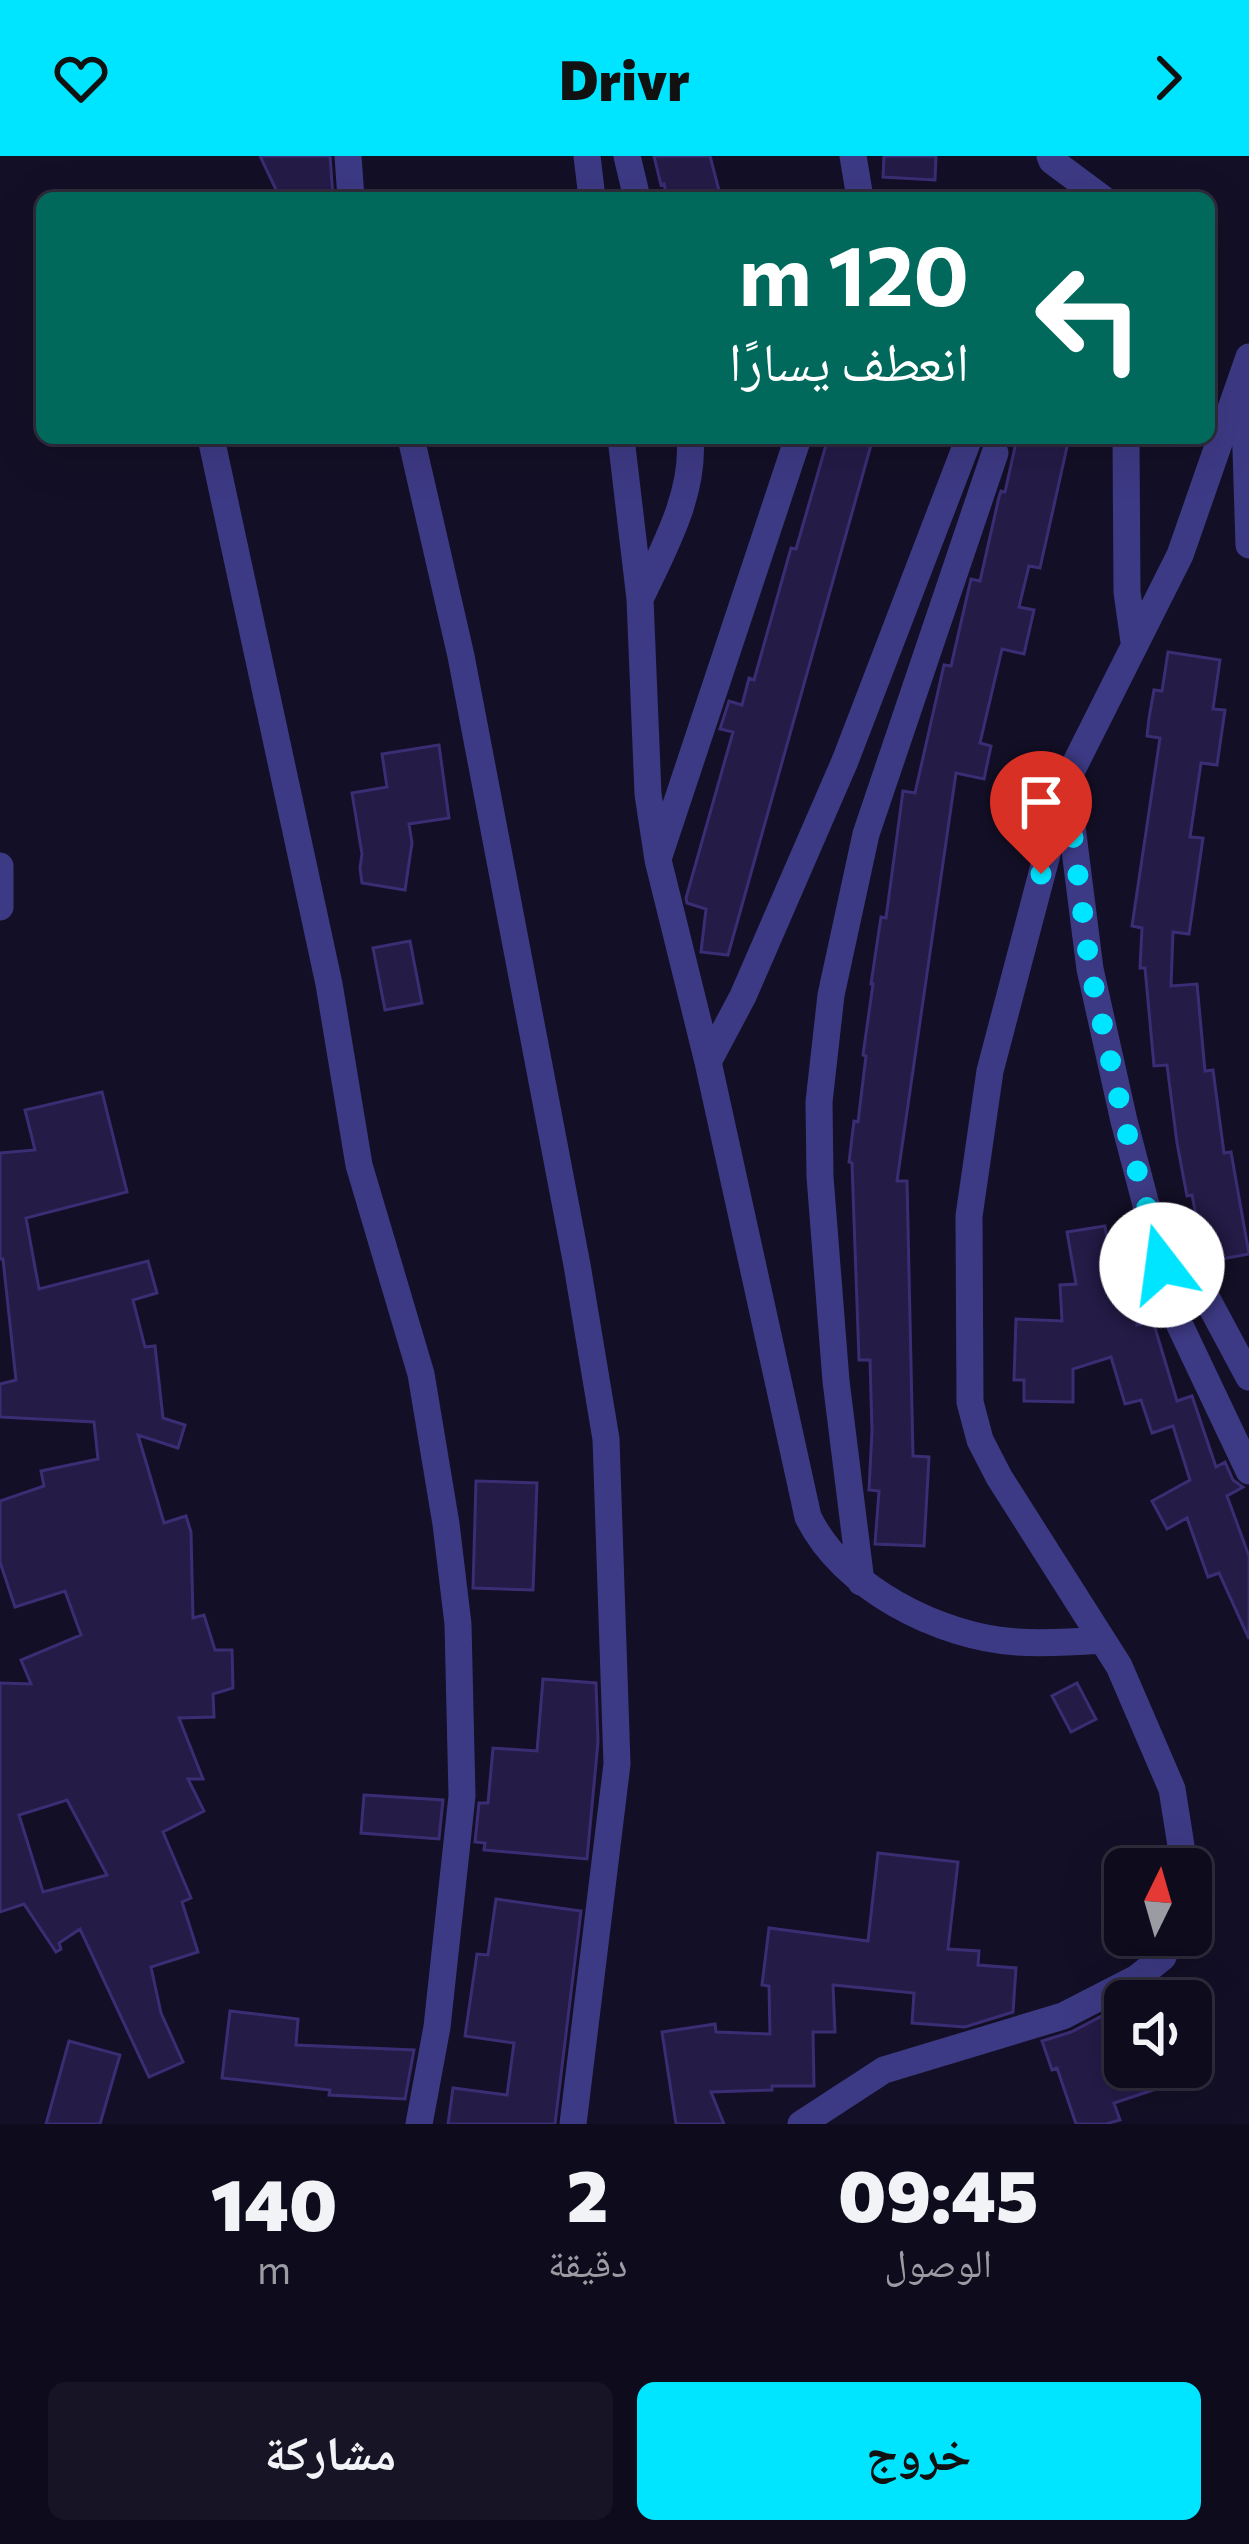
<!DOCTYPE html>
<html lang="ar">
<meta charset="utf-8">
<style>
body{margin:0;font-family:Commissioner,"Noto Naskh Arabic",sans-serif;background:#171425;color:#f1f3f6;direction:rtl;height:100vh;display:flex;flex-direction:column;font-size:45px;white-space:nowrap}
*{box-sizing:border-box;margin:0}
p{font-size:39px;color:#9b9ba3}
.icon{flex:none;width:66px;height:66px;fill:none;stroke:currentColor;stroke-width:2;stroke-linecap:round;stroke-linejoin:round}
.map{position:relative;height:1968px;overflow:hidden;direction:ltr}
.panel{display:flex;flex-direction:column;background:#0e0b1c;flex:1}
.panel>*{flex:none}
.guide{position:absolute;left:36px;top:36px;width:1179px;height:252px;border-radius:18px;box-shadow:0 12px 48px #0002,0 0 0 3px #2e2b3b;direction:rtl;background:#00695c;color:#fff;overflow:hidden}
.needle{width:78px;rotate:5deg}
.fabs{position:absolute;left:1104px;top:1692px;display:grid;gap:24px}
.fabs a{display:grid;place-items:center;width:108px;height:108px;border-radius:18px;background:#0e0b1c;box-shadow:0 12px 48px #0002,0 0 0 3px #2e2b3b;font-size:60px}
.pin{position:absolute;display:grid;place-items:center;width:102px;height:102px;color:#fff;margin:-123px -51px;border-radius:50% 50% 50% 0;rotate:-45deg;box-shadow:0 0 12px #0007}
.pin .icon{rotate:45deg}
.me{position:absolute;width:132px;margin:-66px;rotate:345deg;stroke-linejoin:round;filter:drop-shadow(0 0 9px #0008)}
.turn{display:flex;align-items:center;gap:42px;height:252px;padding:0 48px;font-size:54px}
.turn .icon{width:156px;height:156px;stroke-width:2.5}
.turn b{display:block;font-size:84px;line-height:102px}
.eta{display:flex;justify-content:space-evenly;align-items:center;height:204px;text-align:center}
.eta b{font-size:72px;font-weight:800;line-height:84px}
.cta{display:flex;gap:24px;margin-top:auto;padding:24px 48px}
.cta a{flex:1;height:138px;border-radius:18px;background:#00e5ff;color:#111;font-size:48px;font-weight:800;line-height:138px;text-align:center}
.cta a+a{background:#171425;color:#f1f3f6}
header{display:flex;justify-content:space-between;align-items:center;height:156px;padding:0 48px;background:#00e5ff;color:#111;font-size:54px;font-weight:800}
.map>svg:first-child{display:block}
.building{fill:#241b47;stroke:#3b2d73;stroke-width:3;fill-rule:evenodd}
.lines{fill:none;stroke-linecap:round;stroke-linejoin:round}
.minor{stroke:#3d3a85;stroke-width:27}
.route{stroke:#00e5ff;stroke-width:21;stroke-dasharray:0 37.8}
</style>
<header><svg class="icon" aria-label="forward" viewBox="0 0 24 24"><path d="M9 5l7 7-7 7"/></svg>Drivr<svg class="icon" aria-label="heart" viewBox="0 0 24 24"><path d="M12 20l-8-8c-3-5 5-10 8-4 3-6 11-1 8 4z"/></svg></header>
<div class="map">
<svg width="1249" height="1968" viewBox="0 0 1249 1968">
<rect width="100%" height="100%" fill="#130f26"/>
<path class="building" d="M 260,0 L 330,0 L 333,41 L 280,42 Z
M 654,0 L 710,0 L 721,42 L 667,42 L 664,28 L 661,29 Z
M 884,0 L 936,0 L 935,24 L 883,21 Z
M 828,282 L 873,282 L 728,799 L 701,796 L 706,753 L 687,747 L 686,742 L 733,576 L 720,573 L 729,545 L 742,549 L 749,522 L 754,524 L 791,392 L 796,393 Z
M 1017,282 L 1069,282 L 1040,412 L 1029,410 L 1019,451 L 1034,454 L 1024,498 L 1002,493 L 980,587 L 991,590 L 984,623 L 956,617 L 897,1025 L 907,1025 L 913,1300 L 929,1301 L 924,1390 L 875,1388 L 879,1335 L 869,1334 L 872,1275 L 870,1204 L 859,1204 L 852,1007 L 849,1006 L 854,965 L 858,966 L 866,900 L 863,899 L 873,828 L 871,828 L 881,761 L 886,762 L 903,635 L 915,637 L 944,509 L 951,510 L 971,423 L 980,425 L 999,341 L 1001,335 L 1005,336 Z
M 1168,496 L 1220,504 L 1213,553 L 1225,554 L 1217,609 L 1201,607 L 1190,681 L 1203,682 L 1189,778 L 1173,776 L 1171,830 L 1197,828 L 1205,915 L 1213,914 L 1224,997 L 1231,996 L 1249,1098 L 1205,1106 L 1192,1039 L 1187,1040 L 1177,987 L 1167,909 L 1154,910 L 1145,812 L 1140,812 L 1142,772 L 1132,770 L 1160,582 L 1147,580 L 1149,562 L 1154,534 L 1162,535 Z
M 439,589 L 449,662 L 409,668 L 412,687 L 405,734 L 362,727 L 360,712 L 362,698 L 352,637 L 387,631 L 382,598 Z
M 410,785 L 422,847 L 385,854 L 373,792 Z
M 102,936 L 127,1036 L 26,1062 L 39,1133 L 148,1105 L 157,1137 L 133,1144 L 145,1191 L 155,1190 L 163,1262 L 185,1269 L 178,1292 L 138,1279 L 164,1367 L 186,1360 L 191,1376 L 193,1462 L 204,1459 L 215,1494 L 232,1494 L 233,1532 L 213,1538 L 214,1561 L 179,1562 L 203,1623 L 188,1623 L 204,1655 L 163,1676 L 191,1742 L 182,1746 L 198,1796 L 151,1811 L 161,1857 L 183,1906 L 149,1921 L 80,1773 L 59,1787 L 61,1793 L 56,1796 L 24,1748 L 0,1756 L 0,1527 L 31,1528 L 21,1504 L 81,1479 L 65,1435 L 15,1451 L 0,1406 L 0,1345 L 44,1330 L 41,1315 L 98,1303 L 94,1266 L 0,1261 L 0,1228 L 16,1224 L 3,1103 L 0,1103 L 0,997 L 35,994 L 25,954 ZM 67,1644 L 107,1719 L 43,1736 L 19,1659 Z
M 1105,1070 L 1114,1127 L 1136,1126 L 1137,1169 L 1153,1165 L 1177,1245 L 1192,1240 L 1216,1311 L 1225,1306 L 1233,1324 L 1243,1331 L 1227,1340 L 1249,1400 L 1249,1483 L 1219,1417 L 1208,1421 L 1187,1362 L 1167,1373 L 1152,1345 L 1190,1324 L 1173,1270 L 1152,1277 L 1141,1244 L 1125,1248 L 1111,1201 L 1073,1213 L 1073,1246 L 1024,1245 L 1024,1224 L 1014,1224 L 1016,1163 L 1062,1165 L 1060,1129 L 1076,1128 L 1067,1076 Z
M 476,1325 L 537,1327 L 533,1434 L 473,1432 Z
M 543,1523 L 596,1527 L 598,1586 L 587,1703 L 484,1694 L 485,1687 L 475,1686 L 479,1647 L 488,1647 L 493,1592 L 537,1595 Z
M 1077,1527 L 1096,1563 L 1071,1576 L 1052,1540 Z
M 364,1639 L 443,1644 L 439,1683 L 361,1677 Z
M 878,1697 L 958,1706 L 948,1793 L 979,1795 L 978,1809 L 1016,1812 L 1013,1856 L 965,1871 L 912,1867 L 914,1837 L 833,1829 L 835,1876 L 813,1876 L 814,1930 L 772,1930 L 772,1934 L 711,1936 L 724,1968 L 676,1968 L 662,1876 L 715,1868 L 716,1876 L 770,1878 L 769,1830 L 762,1829 L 769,1772 L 868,1785 Z
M 496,1743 L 581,1755 L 555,1968 L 448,1968 L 453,1932 L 507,1939 L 514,1887 L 465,1880 L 477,1798 L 488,1799 Z
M 1125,1848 L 1125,1911 L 1211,1911 L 1211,1915 L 1114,1947 L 1120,1964 L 1106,1968 L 1076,1968 L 1057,1912 L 1052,1914 L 1042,1885 L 1071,1876 Z
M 230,1855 L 298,1863 L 296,1889 L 414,1894 L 405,1943 L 329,1939 L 330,1934 L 222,1922 Z
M 69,1885 L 120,1899 L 100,1968 L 46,1968 Z"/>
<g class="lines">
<path class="minor" d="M 348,0 L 351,42
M 587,0 L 592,42
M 627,0 L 637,42
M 853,0 L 860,42
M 1050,0 L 1052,5 L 1102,42
M 1244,231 L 1249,389
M 211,282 L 329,828 L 359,1009 L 421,1218 L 446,1368 L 458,1468 L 462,1640 L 437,1871 L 419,1968
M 411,282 L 461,500 L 577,1109 L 606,1283 L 617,1608 L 573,1968
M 621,282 L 640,443 L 648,638 L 658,704 L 708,906 L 808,1361 C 843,1432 939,1481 1017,1486 C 1045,1488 1074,1486 1102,1484
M 1126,282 L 1127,436 L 1134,486
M 640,443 C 663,394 695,338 690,282
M 1068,639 L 1090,813 L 1124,965 L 1175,1159 L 1249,1315
M 659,700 L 798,282
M 0,710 L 0,751
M 708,906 L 743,840 L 845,605 L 969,282
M 1162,1109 L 1190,1116 L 1198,1126 L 1249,1221
M 861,1426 L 836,1225 L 820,1021 L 819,946 L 831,839 L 866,678 L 995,297
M 1180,1713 L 1182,1696 L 1172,1633 L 1119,1510 L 999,1321 L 980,1284 L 970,1246 L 969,1060 L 990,915 L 1066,626 L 1180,399 L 1249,201
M 801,1968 L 884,1914 L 1063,1860 L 1137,1822 L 1163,1801 L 1170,1779"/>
</g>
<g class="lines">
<path class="route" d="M 1041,718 L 1066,626 L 1090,813 L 1124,965 L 1162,1109"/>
</g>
</svg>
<div class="fabs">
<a><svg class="needle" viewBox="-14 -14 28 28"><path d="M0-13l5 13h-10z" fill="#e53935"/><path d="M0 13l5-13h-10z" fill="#9b9ba3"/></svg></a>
<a><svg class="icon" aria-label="sound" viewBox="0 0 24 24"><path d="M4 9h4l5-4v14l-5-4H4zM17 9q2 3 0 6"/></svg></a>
</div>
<div class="pin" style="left:1041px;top:718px;background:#d93025"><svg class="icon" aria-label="arrive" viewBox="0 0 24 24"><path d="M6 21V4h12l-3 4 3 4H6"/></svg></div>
<svg class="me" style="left:1162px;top:1109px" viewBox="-20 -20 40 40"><circle r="19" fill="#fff"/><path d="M0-13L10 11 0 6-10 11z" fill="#00e5ff"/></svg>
<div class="guide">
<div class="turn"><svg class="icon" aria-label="left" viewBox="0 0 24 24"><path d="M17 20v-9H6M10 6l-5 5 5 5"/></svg><div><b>120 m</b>انعطف يسارًا</div></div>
</div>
</div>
<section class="panel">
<div class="eta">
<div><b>09:45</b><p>الوصول</p></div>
<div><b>2</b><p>دقيقة</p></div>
<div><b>140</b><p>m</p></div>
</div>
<div class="cta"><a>خروج</a><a>مشاركة</a></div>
</section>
